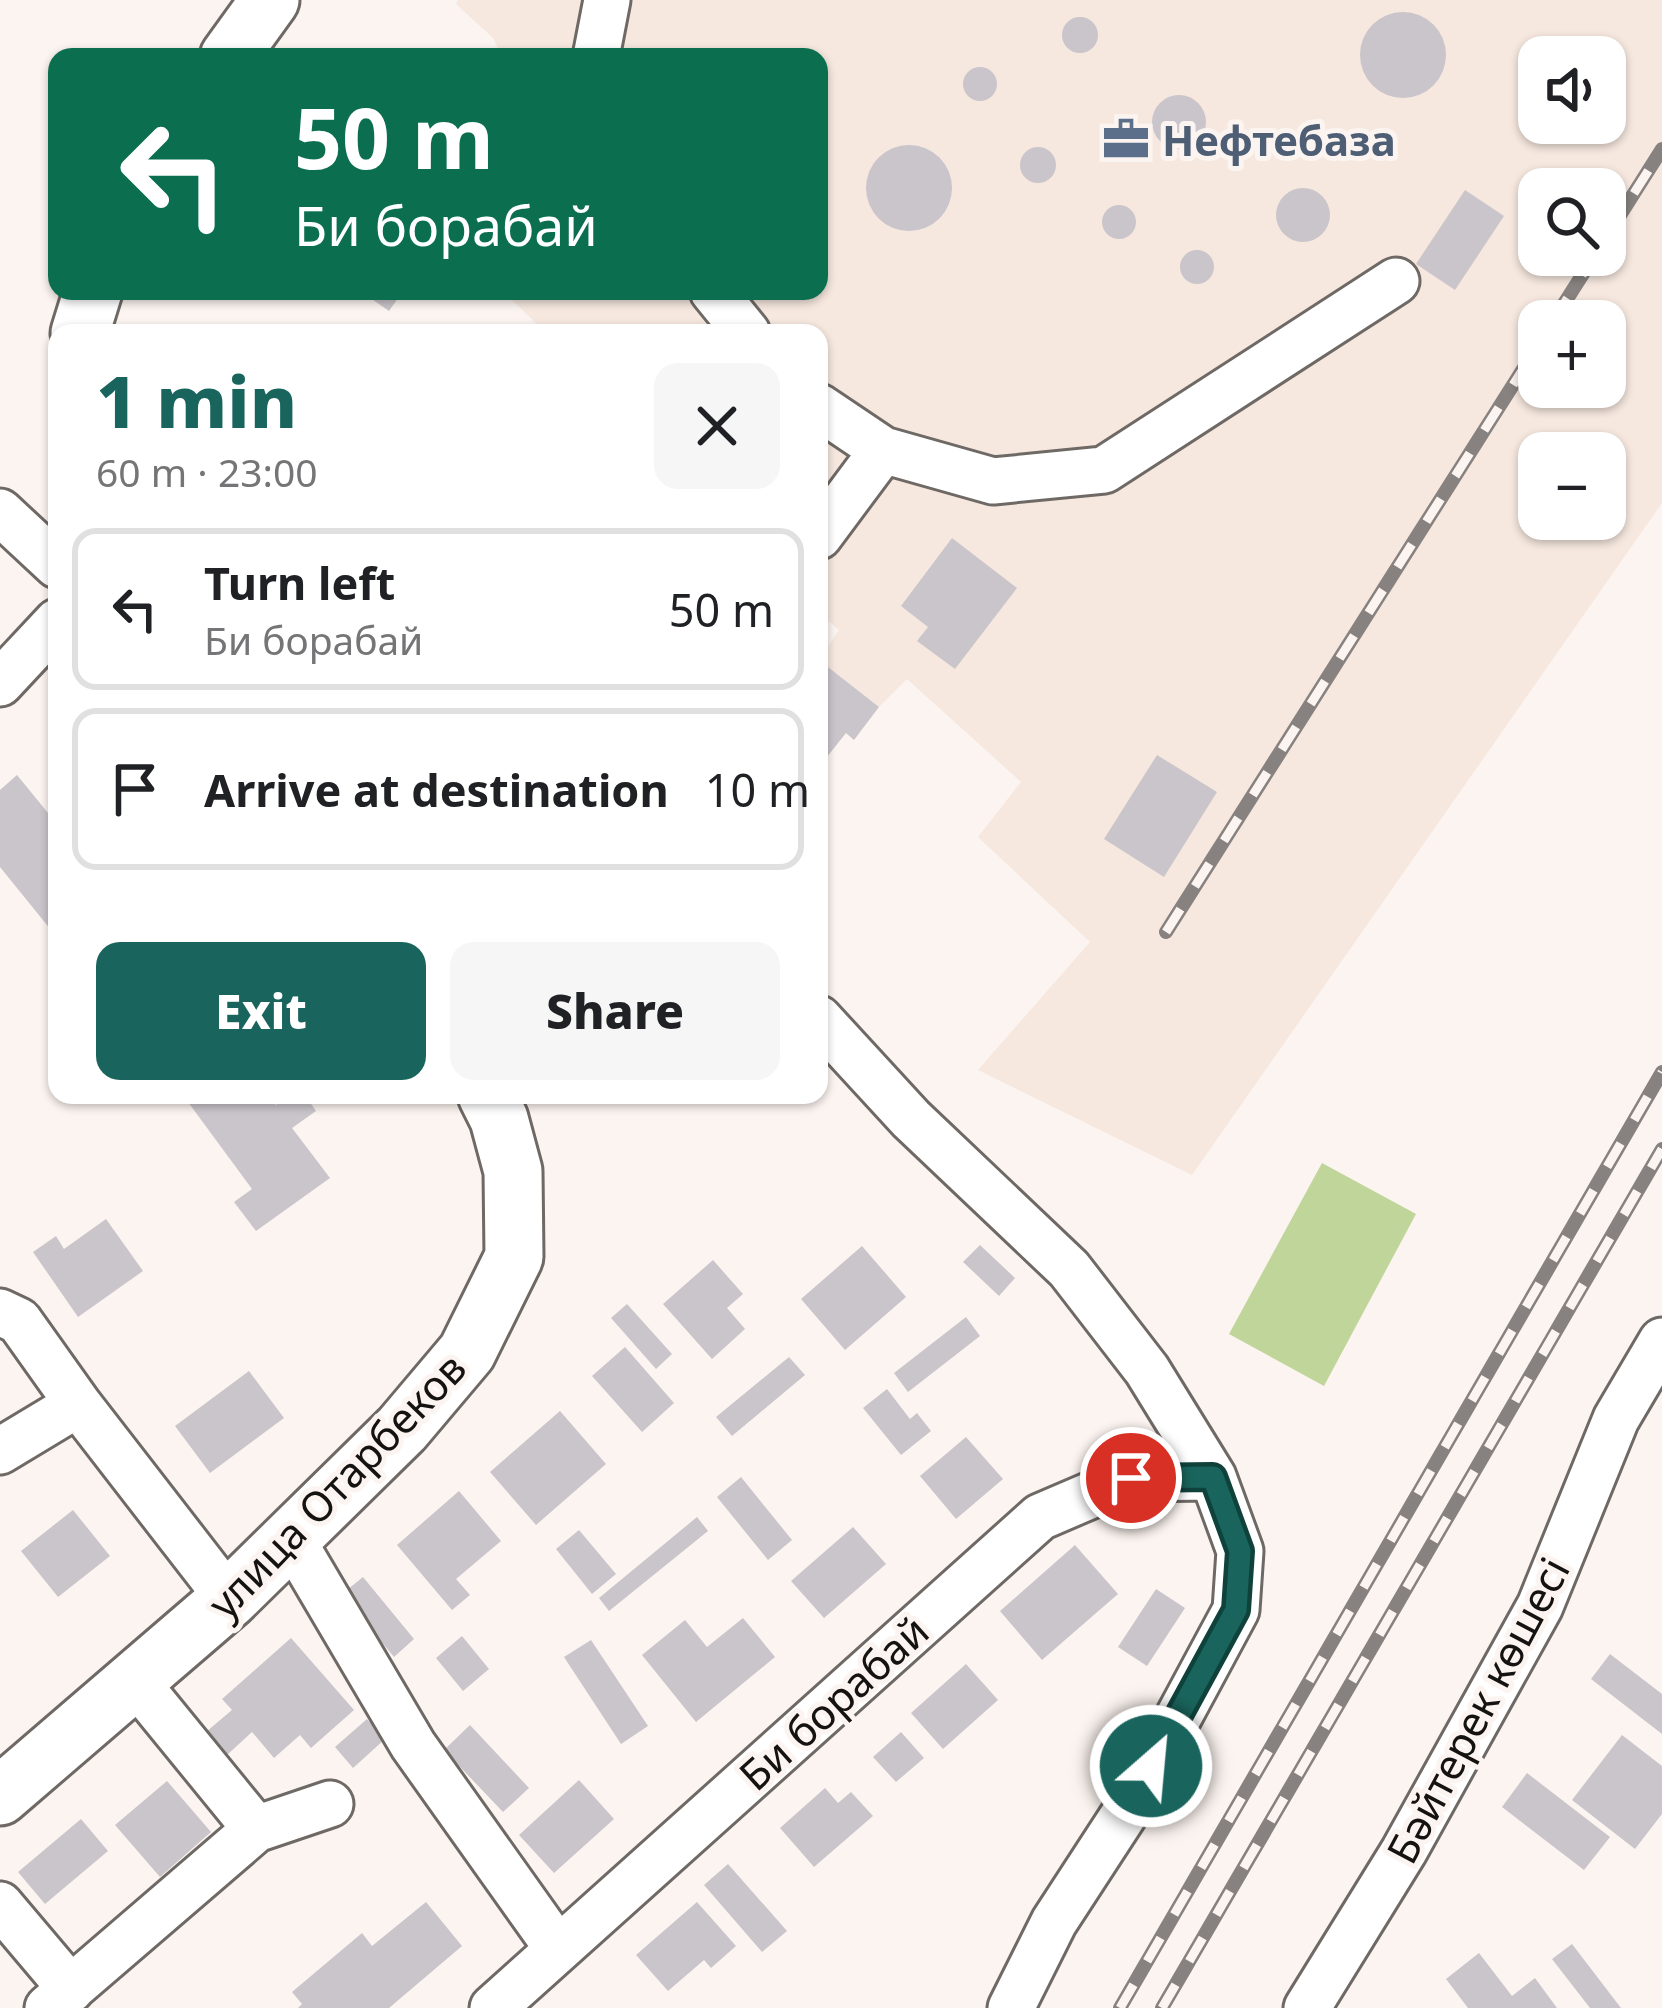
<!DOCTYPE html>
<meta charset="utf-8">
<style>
body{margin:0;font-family:"Noto Sans",sans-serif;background:#f6f6f6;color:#202124;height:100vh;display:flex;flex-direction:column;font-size:45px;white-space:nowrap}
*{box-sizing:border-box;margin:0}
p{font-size:39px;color:#757577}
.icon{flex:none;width:66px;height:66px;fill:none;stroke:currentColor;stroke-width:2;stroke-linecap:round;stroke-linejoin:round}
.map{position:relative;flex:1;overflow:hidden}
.details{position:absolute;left:48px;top:324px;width:780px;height:780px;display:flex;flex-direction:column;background:#fff;border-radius:24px;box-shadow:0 3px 9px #0004}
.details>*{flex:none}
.hud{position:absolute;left:48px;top:48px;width:780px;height:252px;border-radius:24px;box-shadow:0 3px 9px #0004;background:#0b6e4f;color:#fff;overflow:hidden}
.tools{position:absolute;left:1518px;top:36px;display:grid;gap:24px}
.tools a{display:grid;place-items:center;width:108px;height:108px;border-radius:24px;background:#fff;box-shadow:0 3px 9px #0004;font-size:60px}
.pin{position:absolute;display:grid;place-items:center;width:102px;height:102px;color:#fff;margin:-51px;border:6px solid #fff;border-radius:50%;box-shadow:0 3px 12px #0007}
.me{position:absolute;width:132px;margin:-66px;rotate:27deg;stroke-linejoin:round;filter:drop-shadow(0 0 9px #0008)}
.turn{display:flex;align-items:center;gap:42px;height:252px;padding:0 48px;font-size:54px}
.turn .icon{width:156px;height:156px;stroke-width:2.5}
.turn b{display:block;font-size:84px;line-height:102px}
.round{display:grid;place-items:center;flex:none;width:126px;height:126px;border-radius:24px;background:#f6f6f6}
.head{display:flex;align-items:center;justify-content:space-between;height:204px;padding:0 48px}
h1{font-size:72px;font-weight:800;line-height:90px;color:#19655d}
.cta{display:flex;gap:24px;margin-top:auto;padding:24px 48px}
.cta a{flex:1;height:138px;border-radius:24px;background:#19655d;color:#fff;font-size:48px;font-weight:800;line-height:138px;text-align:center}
.cta a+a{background:#f6f6f6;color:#202124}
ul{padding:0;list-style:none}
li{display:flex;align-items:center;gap:36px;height:162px;margin:0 24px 18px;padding:0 24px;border:6px solid #e0e0e0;border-radius:24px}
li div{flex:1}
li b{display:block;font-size:45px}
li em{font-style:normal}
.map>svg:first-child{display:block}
.built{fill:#f6e8df;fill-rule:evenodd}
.green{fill:#c0d599}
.building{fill:#cac5ca}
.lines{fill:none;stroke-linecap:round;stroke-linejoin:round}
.minor-casing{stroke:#6f6965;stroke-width:51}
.major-casing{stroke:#6f6965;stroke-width:63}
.minor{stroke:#fff;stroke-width:45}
.major{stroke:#fff;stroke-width:57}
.rail-casing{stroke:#87827f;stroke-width:14}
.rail{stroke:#fcf4f0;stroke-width:9;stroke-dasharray:27;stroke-linecap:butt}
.route-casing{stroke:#10423c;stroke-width:30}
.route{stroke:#19655d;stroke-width:21}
.labels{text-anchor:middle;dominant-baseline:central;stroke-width:10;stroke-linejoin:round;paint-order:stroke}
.service-label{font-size:42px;font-weight:bold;fill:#4e5e75;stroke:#fcf4f0;text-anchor:start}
.street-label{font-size:42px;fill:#151311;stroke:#fcf4f0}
</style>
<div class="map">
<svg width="1662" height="2008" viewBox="0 0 1662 2008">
<rect width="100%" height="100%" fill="#fcf4f0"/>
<path class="built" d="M 458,0 L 1662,0 L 1662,503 L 1192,1175 L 978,1070 L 1090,942 L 978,837 L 1021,782 L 907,679 L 879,707 L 819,660 L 839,630 L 819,613 L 819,333 L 546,333 L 503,291 L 819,291 L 819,57 L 502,57 L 493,38 L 456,4 ZM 1539,57 L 1605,57 L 1605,123 L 1539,123 ZM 1539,189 L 1605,189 L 1605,255 L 1539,255 ZM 1539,321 L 1605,321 L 1605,387 L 1539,387 ZM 1539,453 L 1605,453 L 1605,519 L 1539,519 Z"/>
<path class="green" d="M 1322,1163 L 1416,1214 L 1324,1386 L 1229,1334 Z"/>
<path class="building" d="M1360 55a43 43 0 1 1 86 0a43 43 0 1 1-86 0Z
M1062 35a18 18 0 1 1 36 0a18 18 0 1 1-36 0Z
M963 84a17 17 0 1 1 34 0a17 17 0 1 1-34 0Z
M1152 122a27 27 0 1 1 54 0a27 27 0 1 1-54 0Z
M866 188a43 43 0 1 1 86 0a43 43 0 1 1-86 0Z
M1020 165a18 18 0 1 1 36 0a18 18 0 1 1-36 0Z
M1276 215a27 27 0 1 1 54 0a27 27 0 1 1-54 0Z
M 1465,190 L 1504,216 L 1455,290 L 1416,264 Z
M1102 222a17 17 0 1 1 34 0a17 17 0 1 1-34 0Z
M1180 267a17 17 0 1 1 34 0a17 17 0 1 1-34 0Z
M 360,291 L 403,291 L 389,311 Z
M 952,538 L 1017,588 L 955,669 L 917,641 L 928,627 L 901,606 Z
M 819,660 L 879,707 L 854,740 L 846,733 L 819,767 Z
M 1157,755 L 1217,792 L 1164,877 L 1104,839 Z
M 17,775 L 57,824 L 57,926 L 51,930 L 0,867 L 0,790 Z
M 197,1095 L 269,1095 L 276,1105 L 290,1095 L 305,1095 L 316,1111 L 292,1128 L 330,1178 L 256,1231 L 234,1202 L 252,1189 L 188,1102 Z
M 106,1219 L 143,1271 L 78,1317 L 33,1252 L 56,1236 L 64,1249 Z
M 980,1245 L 1015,1278 L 999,1296 L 963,1262 Z
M 862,1246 L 906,1297 L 845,1350 L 801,1299 Z
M 713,1260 L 743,1294 L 727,1308 L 745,1329 L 712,1359 L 663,1304 Z
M 627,1304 L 672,1354 L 656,1369 L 611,1318 Z
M 966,1317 L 980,1336 L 908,1392 L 894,1373 Z
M 625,1347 L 674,1403 L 642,1432 L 592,1376 Z
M 789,1357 L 805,1375 L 732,1436 L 716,1417 Z
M 249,1371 L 284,1418 L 210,1473 L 175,1426 Z
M 887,1389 L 910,1419 L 917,1413 L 931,1431 L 901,1455 L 863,1408 Z
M 560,1411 L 606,1464 L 536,1525 L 490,1472 Z
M 966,1437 L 1003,1479 L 956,1519 L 920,1476 Z
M 741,1477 L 792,1540 L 768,1560 L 717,1497 Z
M 459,1491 L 501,1541 L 456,1579 L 470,1595 L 452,1610 L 397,1545 Z
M 73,1510 L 110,1556 L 58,1597 L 21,1551 Z
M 697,1517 L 708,1531 L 609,1611 L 599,1598 Z
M 853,1527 L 886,1564 L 824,1618 L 791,1581 Z
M 579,1530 L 616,1574 L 592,1594 L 556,1549 Z
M 1075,1545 L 1118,1594 L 1042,1660 L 1000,1611 Z
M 363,1577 L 414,1639 L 394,1657 L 342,1594 Z
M 1156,1589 L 1185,1608 L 1147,1666 L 1118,1647 Z
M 743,1618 L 775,1657 L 696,1722 L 642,1655 L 685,1620 L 707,1647 Z
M 462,1636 L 489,1669 L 463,1691 L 436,1658 Z
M 291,1638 L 354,1710 L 311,1748 L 300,1735 L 274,1758 L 252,1732 L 227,1755 L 206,1732 L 232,1710 L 222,1699 Z
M 591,1640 L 648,1726 L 621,1744 L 564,1657 Z
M 1610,1654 L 1662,1694 L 1662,1734 L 1591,1679 Z
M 966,1664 L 998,1700 L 943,1749 L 911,1713 Z
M 367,1719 L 385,1739 L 353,1768 L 335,1747 Z
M 470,1725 L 529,1788 L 503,1812 L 444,1750 Z
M 901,1732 L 924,1758 L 896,1782 L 873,1757 Z
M 1622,1735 L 1662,1766 L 1662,1814 L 1635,1849 L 1572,1800 Z
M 1527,1773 L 1610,1837 L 1584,1870 L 1502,1807 Z
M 579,1780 L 614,1819 L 554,1873 L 519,1835 Z
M 167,1781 L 211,1832 L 160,1877 L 115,1825 Z
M 825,1788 L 838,1803 L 851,1792 L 873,1816 L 814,1867 L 780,1828 Z
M 81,1819 L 108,1851 L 45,1904 L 18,1872 Z
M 728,1864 L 787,1931 L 762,1952 L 704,1885 Z
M 426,1902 L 462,1946 L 389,2008 L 298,2008 L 302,2004 L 292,1992 L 362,1933 L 372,1946 Z
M 697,1902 L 736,1946 L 711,1968 L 704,1960 L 668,1991 L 636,1955 Z
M 1572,1944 L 1621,2008 L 1590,2008 L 1552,1959 Z
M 1479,1953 L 1512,1996 L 1535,1978 L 1557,2008 L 1468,2008 L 1446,1979 Z"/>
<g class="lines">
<defs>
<path id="minor" d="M 596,57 L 607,0
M 713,291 L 747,333
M 819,407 L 883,450 L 993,481 L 1104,470 L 1396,281
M 0,512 L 57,565
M 819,536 L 883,450
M 0,683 L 57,622
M 819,1019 L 911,1119 L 1069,1269 L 1147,1370 L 1213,1477 L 1240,1551 L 1236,1610 L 1136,1796 L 1054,1922 L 1011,2008
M 0,1312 L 19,1321 L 78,1404
M 0,1451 L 78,1404 L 229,1599
M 291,1538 L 413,1745 L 558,1949
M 136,1682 L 256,1829
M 0,1905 L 71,1989
M 48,2008 L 256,1829 L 330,1804
M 493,2008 L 1040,1517 L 1131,1478 L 1213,1477
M 1307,2008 L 1404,1851 L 1540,1606 L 1616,1419 L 1662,1341"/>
<path id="major" d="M 229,57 L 270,0
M 80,333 L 93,291
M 0,1796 L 229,1599 L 402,1429 L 467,1352 L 514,1257 L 513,1171 L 499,1119 L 487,1095"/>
</defs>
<use href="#minor" class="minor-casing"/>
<use href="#major" class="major-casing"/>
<use href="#minor" class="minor"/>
<use href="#major" class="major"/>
<defs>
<path id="rail" d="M 1605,239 L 1662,149
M 1553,321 L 1595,255
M 1166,932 L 1539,344
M 1120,2008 L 1662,1072
M 1162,2008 L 1662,1149"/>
</defs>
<use href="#rail" class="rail-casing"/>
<use href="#rail" class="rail"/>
</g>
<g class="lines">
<defs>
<path id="route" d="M 1131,1478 L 1213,1477 L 1240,1551 L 1236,1610 L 1151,1766"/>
</defs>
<use href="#route" class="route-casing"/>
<use href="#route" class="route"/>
</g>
<defs>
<symbol id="office-bare" viewBox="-9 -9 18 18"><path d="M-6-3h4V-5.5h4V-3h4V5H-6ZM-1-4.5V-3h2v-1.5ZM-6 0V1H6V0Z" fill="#5c6f8a" stroke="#fcf4f0" stroke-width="2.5" paint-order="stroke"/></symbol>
</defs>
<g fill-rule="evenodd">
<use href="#office-bare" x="1093" y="106" width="66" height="66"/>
</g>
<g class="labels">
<g class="service-label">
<text x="1162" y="139">Нефтебаза</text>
</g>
<g class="street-label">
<text transform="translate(336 1485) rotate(-46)">улица Отарбеков</text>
<text transform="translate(833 1702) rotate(-42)">Би борабай</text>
<text transform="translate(1477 1710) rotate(-62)">Бәйтерек көшесі</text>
</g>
</g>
</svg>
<div class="tools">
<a><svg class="icon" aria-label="sound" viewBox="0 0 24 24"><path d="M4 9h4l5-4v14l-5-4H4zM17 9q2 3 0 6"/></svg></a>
<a><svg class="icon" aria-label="search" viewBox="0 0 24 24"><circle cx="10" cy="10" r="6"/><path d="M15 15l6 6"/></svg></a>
<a>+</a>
<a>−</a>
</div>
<div class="pin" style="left:1131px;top:1478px;background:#d93025"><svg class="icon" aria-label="arrive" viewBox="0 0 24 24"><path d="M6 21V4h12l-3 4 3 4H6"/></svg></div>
<svg class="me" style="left:1151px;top:1766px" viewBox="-20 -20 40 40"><circle r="17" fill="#19655d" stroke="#fff" stroke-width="3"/><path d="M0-11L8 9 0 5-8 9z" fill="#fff"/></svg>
<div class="hud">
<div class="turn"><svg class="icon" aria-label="left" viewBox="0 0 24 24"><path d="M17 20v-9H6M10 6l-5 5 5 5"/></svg><div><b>50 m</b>Би борабай</div></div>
</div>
<section class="details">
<div class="head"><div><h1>1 min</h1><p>60 m · 23:00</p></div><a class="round"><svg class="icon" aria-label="close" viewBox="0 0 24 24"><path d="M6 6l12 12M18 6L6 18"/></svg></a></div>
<ul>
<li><svg class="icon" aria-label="left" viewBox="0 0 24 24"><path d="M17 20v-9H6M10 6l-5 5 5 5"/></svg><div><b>Turn left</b><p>Би борабай</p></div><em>50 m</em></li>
<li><svg class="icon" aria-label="arrive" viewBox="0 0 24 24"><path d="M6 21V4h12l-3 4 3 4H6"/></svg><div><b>Arrive at destination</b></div><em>10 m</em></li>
</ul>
<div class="cta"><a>Exit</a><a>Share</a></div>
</section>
</div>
